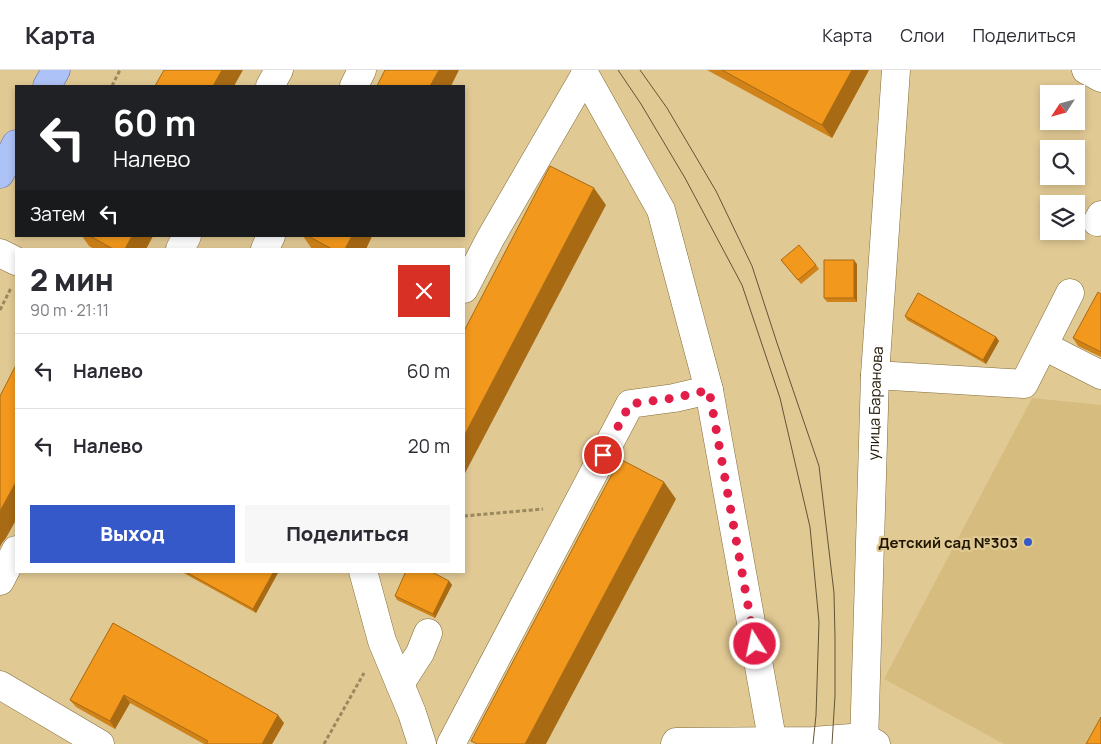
<!DOCTYPE html>
<html lang="ru">
<meta charset="utf-8">
<style>
body{margin:0;font-family:Manrope,sans-serif;background:#f7f7f7;color:#2b2b33;height:100vh;display:flex;flex-direction:column;font-size:19px;white-space:nowrap}
*{box-sizing:border-box;margin:0}
p{font-size:16px;color:#7c7c81}
.icon{flex:none;width:28px;height:28px;fill:none;stroke:currentColor;stroke-width:2;stroke-linecap:round;stroke-linejoin:round}
.map{position:relative;flex:1;overflow:hidden}
.panel{position:absolute;left:15px;top:178px;width:450px;height:325px;display:flex;flex-direction:column;background:#fff;border-radius:0px;box-shadow:0 2px 8px #0003}
.panel>*{flex:none}
.guide{position:absolute;left:15px;top:15px;width:450px;height:152px;border-radius:0px;box-shadow:0 2px 8px #0003;background:#202124;color:#fff;overflow:hidden}
.needle{width:32px;rotate:234deg}
.buttons{position:absolute;left:1040px;top:15px;display:grid;gap:10px}
.buttons a{display:grid;place-items:center;width:45px;height:45px;border-radius:0px;background:#fff;box-shadow:0 2px 8px #0003;font-size:25px}
.pin{position:absolute;display:grid;place-items:center;width:42px;height:42px;color:#fff;margin:-21px;border:2px solid #fff;border-radius:50%;box-shadow:0 1px 5px #0007}
.me{position:absolute;width:55px;margin:-28px;rotate:350deg;stroke-linejoin:round;filter:drop-shadow(0 0 4px #0008)}
.turn{display:flex;align-items:center;gap:18px;height:105px;padding:0 15px;font-size:22px}
.turn .icon{width:65px;height:65px;stroke-width:2.5}
.turn b{display:block;font-size:35px;line-height:42px}
.then{display:flex;align-items:center;height:48px;padding:0 15px;background:#0003;gap:10px;font-size:19px}
.round{display:grid;place-items:center;flex:none;width:52px;height:52px;border-radius:0px;background:#f7f7f7}
.headline{display:flex;align-items:center;justify-content:space-between;height:85px;padding:0 15px}
h1{font-size:30px;font-weight:800;line-height:38px}
.button{display:flex;gap:10px;margin-top:auto;padding:10px 15px}
.button a{flex:1;height:58px;border-radius:0px;background:#3659ca;color:#fff;font-size:20px;font-weight:800;line-height:58px;text-align:center}
.button a+a{background:#f7f7f7;color:#2b2b33}
ul{padding:0;list-style:none}
li{display:flex;align-items:center;gap:15px;height:75px;padding:0 15px;border-top:1px solid #e1e1e2}
li div{flex:1}
li b{display:block;font-size:19px}
li em{font-style:normal}
header{display:flex;align-items:center;gap:30px;box-sizing:border-box;height:70px;padding:0 25px;background:#fff;border-bottom:1px solid #e1e1e2}
header strong{font-size:24px}
nav{display:flex;gap:28px;margin-inline-start:auto;font-size:18px}
.map>svg:first-child{display:block}
.built{fill:#d7bc80}
.lines{fill:none;stroke-linecap:round;stroke-linejoin:round}
.minor-casing{stroke:#816c39;stroke-width:29}
.major-casing{stroke:#576a9e;stroke-width:29}
.path{stroke:#9b885f;stroke-width:3;stroke-dasharray:4 2.5;stroke-linecap:butt}
.minor{stroke:#fff;stroke-width:28}
.major{stroke:#adc2f7;stroke-width:28}
.tram{stroke:#635435;stroke-width:1}
.wall{fill:#d08318}
.shaded-wall{fill:#a96a14}
.building{fill:#f2981c;stroke:#a96a14}
.route{stroke:#e11d48;stroke-width:9;stroke-dasharray:0 16.2}
.poi-dot{fill:#3659ca;stroke:#e1c994;stroke-width:2}
.labels{text-anchor:middle;dominant-baseline:central;stroke-width:4.5;stroke-linejoin:round;paint-order:stroke}
.street-label{font-size:15px;fill:#1d1401;stroke:#e1c994}
.poi-label{font-size:15px;font-weight:bold;fill:#1d1401;stroke:#e1c994;text-anchor:end}
</style>
<header>
<strong>Карта</strong>
<nav><a>Карта</a><a>Слои</a><a>Поделиться</a></nav>
</header>
<div class="map">
<svg width="1101" height="674" viewBox="0 0 1101 674">
<rect width="100%" height="100%" fill="#e1c994"/>
<path class="built" d="M 1032,328 L 1101,335 L 1101,674 L 1004,674 L 884,609 Z"/>
<g class="lines">
<defs>
<g id="minor">
<path d="M 1086,0 L 1101,8"/>
<path d="M 585,5 L 661,140 L 709,320 L 773,674"/>
<path d="M 270,16 L 279,0"/>
<path d="M 354,16 L 362,0"/>
<path d="M 1097,152 L 1101,145"/>
<path d="M 180,179 L 187,166"/>
<path d="M 265,179 L 271,166"/>
<path d="M 0,183 L 16,191"/>
<path d="M 464,219 L 490,169 L 585,5"/>
<path d="M 1044,276 L 1101,305"/>
<path d="M 875,305 L 1024,314 L 1070,223"/>
<path d="M 363,501 L 382,571 L 412,643 L 422,674"/>
<path d="M 0,511 L 16,480"/>
<path d="M 400,614 L 420,583 L 428,563"/>
<path d="M 0,615 L 100,674"/>
<path d="M 451,674 L 630,334 L 674,328 L 709,320"/>
<path d="M 675,674 L 676,672 L 813,671 L 864,667 L 876,674"/>
<path id="s1" d="M 864,674 L 875,305 L 896,0"/>
</g>
<path id="major" d="M 47,16 L 56,0
M 0,104 L 16,74"/>
</defs>
<use href="#minor" class="minor-casing"/>
<use href="#major" class="major-casing"/>
<path class="path" d="M 112,16 L 120,0
M 0,240 L 11,218
M 464,446 L 543,439
M 324,674 L 364,603"/>
<use href="#minor" class="minor"/>
<use href="#major" class="major"/>
<path class="tram" d="M 618,0 L 641,34 L 685,108 L 742,215 L 780,328 L 810,457 L 819,552 L 816,645 L 813,674
M 640,0 L 667,38 L 716,121 L 752,196 L 777,273 L 819,396 L 834,523 L 835,567 L 835,626 L 832,674"/>
</g>
<path class="wall" d="M 707,0 L 869,0 L 832,68 Z
M 82,166 L 153,166 L 146,179 L 94,179 L 89,176 Z
M 303,166 L 372,166 L 366,179 L 312,179 Z
M 781,190 L 816,195 L 819,199 L 801,214 Z
M 857,194 L 857,232 L 827,232 L 824,228 Z
M 1101,224 L 1101,287 L 1078,276 L 1073,268 Z
M 905,246 L 996,267 L 999,271 L 986,294 L 907,250 Z
M 180,501 L 279,501 L 256,543 Z
M 449,511 L 452,515 L 435,548 L 397,530 L 395,526 Z
M 113,553 L 284,653 L 272,674 L 204,674 L 130,633 L 115,659 L 76,637 L 70,630 Z"/>
<path class="shaded-wall" d="M 222,0 L 243,0 L 234,16 L 213,16 Z
M 439,0 L 459,0 L 451,16 L 430,16 Z
M 852,0 L 869,0 L 832,68 L 822,55 Z
M 594,118 L 606,135 L 464,405 L 464,366 Z
M 132,166 L 153,166 L 146,179 L 125,179 Z
M 352,166 L 372,166 L 366,179 L 345,179 Z
M 854,190 L 857,194 L 857,232 L 854,228 Z
M 996,267 L 999,271 L 986,294 L 983,290 Z
M 16,412 L 16,450 L 6,468 L 2,473 L 0,477 L 0,441 Z
M 664,412 L 676,429 L 546,674 L 525,674 Z
M 274,501 L 279,501 L 256,543 L 253,539 Z
M 449,511 L 452,515 L 435,548 L 433,544 Z
M 124,625 L 130,633 L 115,659 L 110,651 Z
M 278,645 L 284,653 L 272,674 L 262,674 Z"/>
<path class="building" d="M 164,0 L 222,0 L 213,16 L 155,16 Z
M 385,0 L 439,0 L 430,16 L 377,16 Z
M 722,0 L 852,0 L 822,55 Z
M 550,96 L 594,118 L 464,366 L 464,261 Z
M 90,166 L 132,166 L 125,179 L 113,179 Z
M 308,166 L 352,166 L 345,179 L 332,179 Z
M 799,175 L 816,195 L 798,210 L 781,190 Z
M 824,190 L 854,190 L 854,228 L 824,228 Z
M 1098,222 L 1101,224 L 1101,282 L 1073,268 Z
M 918,223 L 996,267 L 983,290 L 905,246 Z
M 16,295 L 16,412 L 0,441 L 0,326 Z
M 620,389 L 664,412 L 525,674 L 477,674 L 471,671 Z
M 184,501 L 274,501 L 253,539 Z
M 406,501 L 430,501 L 449,511 L 433,544 L 395,526 Z
M 113,553 L 278,645 L 262,674 L 206,674 L 208,671 L 124,625 L 110,651 L 70,630 Z
M 1101,647 L 1101,674 L 1086,674 Z"/>
<g class="lines">
<path class="route" d="M 603,385 L 630,334 L 674,328 L 709,320 L 755,574"/>
</g>
<circle class="poi-dot" cx="1028" cy="472" r="5"/>
<g class="labels">
<g class="street-label">
<text stroke="none"><textPath href="#s1" startOffset="341">улица Баранова</textPath></text>
</g>
<g class="poi-label">
<text x="1018" y="472">Детский сад №303</text>
</g>
</g>
</svg>
<div class="buttons">
<a><svg class="needle" viewBox="-14 -14 28 28"><path d="M0-13l5 13h-10z" fill="#e53935"/><path d="M0 13l5-13h-10z" fill="#7c7c81"/></svg></a>
<a><svg class="icon" aria-label="search" viewBox="0 0 24 24"><circle cx="10" cy="10" r="6"/><path d="M15 15l6 6"/></svg></a>
<a><svg class="icon" aria-label="layers" viewBox="0 0 24 24"><path d="M12 4l9 5-9 5-9-5zM3 14l9 5 9-5"/></svg></a>
</div>
<div class="pin" style="left:603px;top:385px;background:#d93025"><svg class="icon" aria-label="arrive" viewBox="0 0 24 24"><path d="M6 21V4h12l-3 4 3 4H6"/></svg></div>
<svg class="me" style="left:755px;top:574px" viewBox="-20 -20 40 40"><circle r="17" fill="#e11d48" stroke="#fff" stroke-width="3"/><path d="M0-11L8 9 0 5-8 9z" fill="#fff"/></svg>
<div class="guide">
<div class="turn"><svg class="icon" aria-label="left" viewBox="0 0 24 24"><path d="M17 20v-9H6M10 6l-5 5 5 5"/></svg><div><b>60 m</b>Налево</div></div>
<div class="then">Затем<svg class="icon" aria-label="left" viewBox="0 0 24 24"><path d="M17 20v-9H6M10 6l-5 5 5 5"/></svg></div>
</div>
<section class="panel">
<div class="headline"><div><h1>2 мин</h1><p>90 m · 21:11</p></div><a class="round" style="background:#d93025;color:#fff"><svg class="icon" aria-label="close" viewBox="0 0 24 24"><path d="M6 6l12 12M18 6L6 18"/></svg></a></div>
<ul>
<li><svg class="icon" aria-label="left" viewBox="0 0 24 24"><path d="M17 20v-9H6M10 6l-5 5 5 5"/></svg><div><b>Налево</b></div><em>60 m</em></li>
<li><svg class="icon" aria-label="left" viewBox="0 0 24 24"><path d="M17 20v-9H6M10 6l-5 5 5 5"/></svg><div><b>Налево</b></div><em>20 m</em></li>
</ul>
<div class="button"><a>Выход</a><a>Поделиться</a></div>
</section>
</div>
